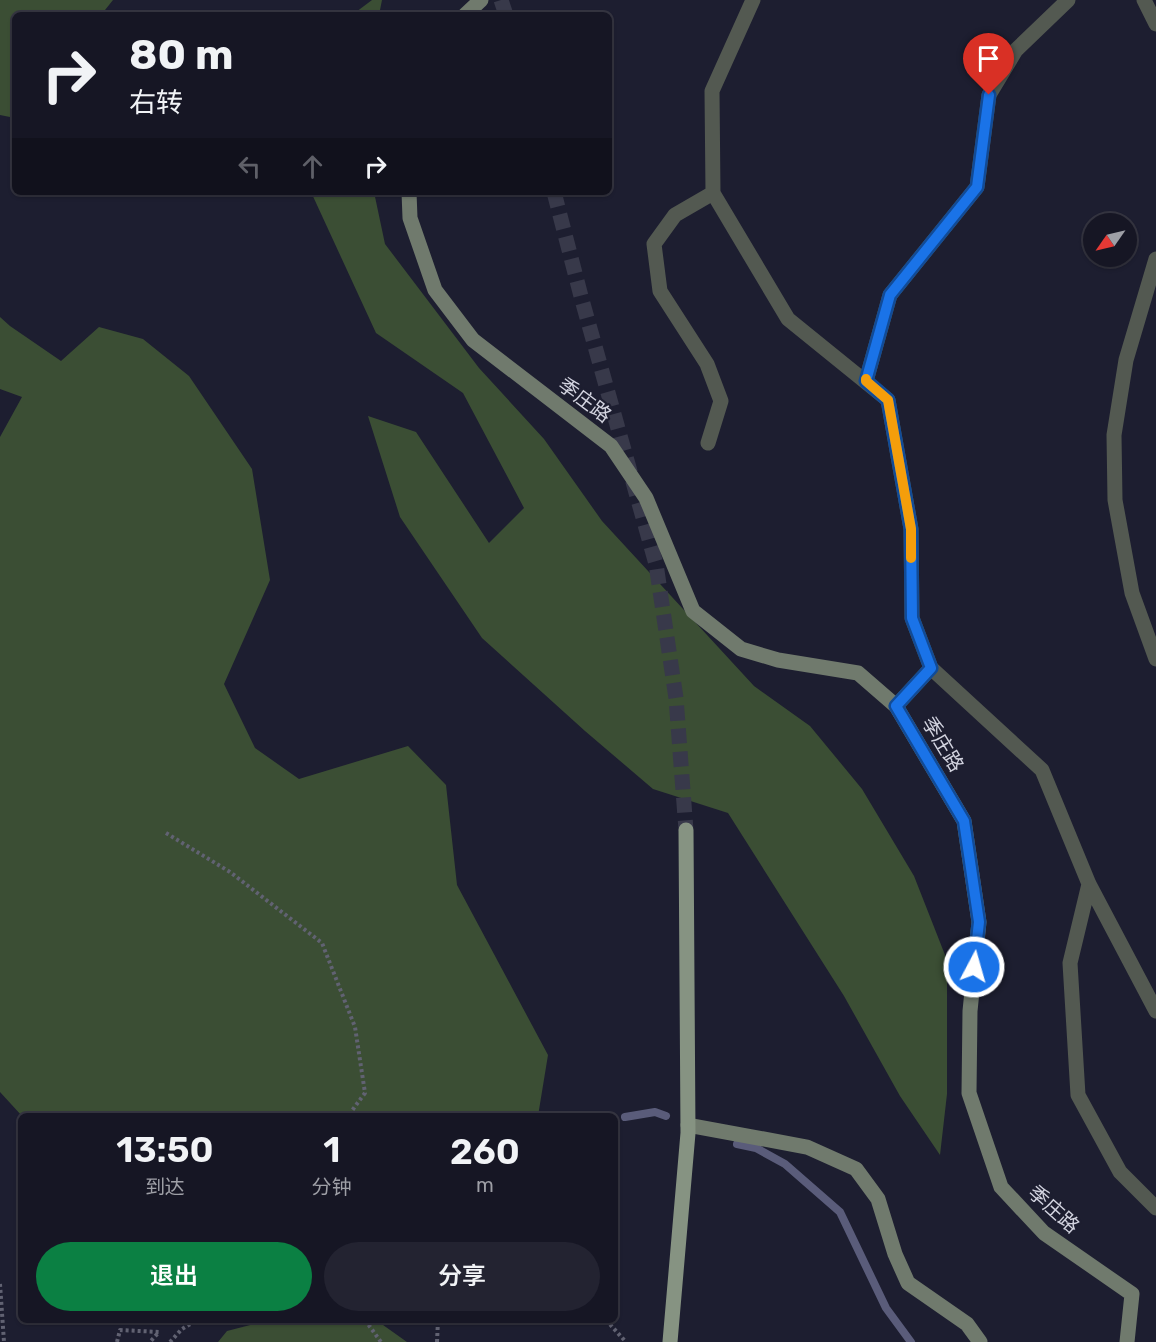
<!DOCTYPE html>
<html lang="zh">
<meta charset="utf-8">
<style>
body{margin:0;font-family:Rubik,"Noto Sans SC",sans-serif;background:#232331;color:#f1f3f6;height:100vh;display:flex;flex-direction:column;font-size:22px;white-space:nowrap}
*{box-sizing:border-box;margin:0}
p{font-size:20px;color:#9e9fa6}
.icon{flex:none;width:33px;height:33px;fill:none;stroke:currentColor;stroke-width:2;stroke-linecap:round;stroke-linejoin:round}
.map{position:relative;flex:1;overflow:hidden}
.side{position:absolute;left:18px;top:1113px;width:600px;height:210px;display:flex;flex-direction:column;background:#161624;border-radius:9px;box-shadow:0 2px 4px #0004,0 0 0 2px #353541}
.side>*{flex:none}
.hud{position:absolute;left:12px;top:12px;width:600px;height:183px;border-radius:9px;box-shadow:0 2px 4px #0004,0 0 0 2px #353541;background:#161624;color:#f1f3f6;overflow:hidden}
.needle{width:39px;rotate:236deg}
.buttons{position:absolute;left:1083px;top:213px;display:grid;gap:12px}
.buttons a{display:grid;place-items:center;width:54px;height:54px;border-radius:50%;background:#161624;box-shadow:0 2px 4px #0004,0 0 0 2px #353541;font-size:30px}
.pin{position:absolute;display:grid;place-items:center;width:51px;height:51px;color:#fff;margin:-62px -26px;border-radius:50% 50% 50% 0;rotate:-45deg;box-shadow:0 0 6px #0007}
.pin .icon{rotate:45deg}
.me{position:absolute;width:66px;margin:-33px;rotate:6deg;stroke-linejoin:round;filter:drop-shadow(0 0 4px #0008)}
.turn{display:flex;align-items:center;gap:21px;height:126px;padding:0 18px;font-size:27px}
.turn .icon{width:78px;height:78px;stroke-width:2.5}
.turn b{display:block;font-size:42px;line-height:51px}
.lanes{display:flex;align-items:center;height:57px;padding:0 18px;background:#0003;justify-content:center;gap:30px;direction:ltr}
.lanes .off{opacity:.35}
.eta{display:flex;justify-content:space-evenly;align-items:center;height:102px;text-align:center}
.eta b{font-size:36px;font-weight:600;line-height:42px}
.button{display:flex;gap:12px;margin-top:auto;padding:12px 18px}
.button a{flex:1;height:69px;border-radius:36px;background:#0b8043;color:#fff;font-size:24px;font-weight:600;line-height:69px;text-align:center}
.button a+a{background:#232331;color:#f1f3f6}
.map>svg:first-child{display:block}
.green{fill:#3b4e34}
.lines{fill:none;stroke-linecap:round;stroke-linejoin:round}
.stream{stroke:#5a5c7a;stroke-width:8}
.primary-tunnel{stroke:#38394a;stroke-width:15;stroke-dasharray:15 8;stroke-linecap:butt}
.path{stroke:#616272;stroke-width:4;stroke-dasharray:3 3;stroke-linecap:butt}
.street{stroke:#535951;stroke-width:15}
.secondary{stroke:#707a6d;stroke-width:15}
.primary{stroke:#869382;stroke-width:15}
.route-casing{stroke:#114b97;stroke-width:15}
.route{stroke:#1a73e8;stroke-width:10}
.slow{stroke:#f59e0b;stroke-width:10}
.labels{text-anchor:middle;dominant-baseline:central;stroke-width:4.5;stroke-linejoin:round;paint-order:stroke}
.street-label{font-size:20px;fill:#d2d3df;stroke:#1d1e30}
</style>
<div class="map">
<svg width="1156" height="1342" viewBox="0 0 1156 1342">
<rect width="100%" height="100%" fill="#1d1e30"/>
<path class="green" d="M 0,0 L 113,0 L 101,15 L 15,15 L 15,118 L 0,115 Z
M 372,0 L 382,0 L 379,15 L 352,15 Z
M 311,192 L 374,192 L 385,244 L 479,368 L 544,439 L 602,521 L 754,686 L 810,726 L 862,789 L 914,876 L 947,960 L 947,1094 L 940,1155 L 900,1096 L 844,996 L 728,813 L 653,789 L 585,731 L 482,638 L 400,517 L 368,416 L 416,432 L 489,543 L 524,508 L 463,393 L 376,333 Z
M 0,317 L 10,326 L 61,361 L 99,327 L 143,339 L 189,376 L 252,469 L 270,580 L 224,684 L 255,748 L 299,779 L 408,746 L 446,785 L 457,885 L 548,1055 L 538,1116 L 22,1116 L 0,1092 L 0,437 L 22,397 L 0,389 Z
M 270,1320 L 376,1320 L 407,1342 L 218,1342 L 227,1331 Z"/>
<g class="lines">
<path class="stream" d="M 625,1117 L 655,1112 L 666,1116
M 737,1144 L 756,1148 L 785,1164 L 840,1212 L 886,1308 L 911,1342"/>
<path class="primary-tunnel" d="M 501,0 L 506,15
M 554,192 L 582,300 L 656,564 L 676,698 L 686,830"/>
<path class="path" d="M 166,833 L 230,872 L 322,943 L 355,1027 L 365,1093 L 348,1116
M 0,1284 L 4,1342
M 365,1320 L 381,1342
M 606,1320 L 626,1342
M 117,1342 L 120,1330 L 159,1332 L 150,1342
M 170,1342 L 182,1329 L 197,1320
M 437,1342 L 438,1320"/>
<path class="street" d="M 753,0 L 712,91 L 713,193 L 788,319 L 888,400 L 911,529 L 912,618 L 931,668 L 1042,770 L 1089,884 L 1156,1011
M 1144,0 L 1156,24
M 1156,259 L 1126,360 L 1114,435 L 1115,500 L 1132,593 L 1156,659
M 866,381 L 890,295 L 977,187 L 989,95 L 1016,50 L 1068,0
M 708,443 L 721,401 L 707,364 L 660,291 L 654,244 L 675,215 L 713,193
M 896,706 L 931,668
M 1089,884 L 1070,963 L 1078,1095 L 1120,1172 L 1156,1208"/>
<path class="secondary" d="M 465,15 L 481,0
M 409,192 L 410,218 L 435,290 L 473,340 L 611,446 L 646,498 L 693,611 L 741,649 L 778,660 L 858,673 L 896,706 L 964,821 L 979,922 L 970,1011 L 969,1093 L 1001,1187 L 1044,1233 L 1132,1294 L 1127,1342
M 688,1125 L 807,1147 L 856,1169 L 878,1199 L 895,1254 L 908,1283 L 967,1324 L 980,1342"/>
<path class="primary" d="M 670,1342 L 688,1133 L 686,830"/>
</g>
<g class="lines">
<defs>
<path id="route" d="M 974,967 L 979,922 L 964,821 L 896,706 L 931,668 L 912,618 L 911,529 L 888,400 L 866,381 L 890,295 L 977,187 L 989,95"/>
</defs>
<use href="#route" class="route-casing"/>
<use href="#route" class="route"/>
<path class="slow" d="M 866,379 L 866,381 L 888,400 L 911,529 L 911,558"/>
</g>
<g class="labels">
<g class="street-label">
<text transform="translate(585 400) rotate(37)">季庄路</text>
<text transform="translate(943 744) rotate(59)">季庄路</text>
<text transform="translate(1054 1209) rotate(42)">季庄路</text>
</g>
</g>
</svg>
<div class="buttons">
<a><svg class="needle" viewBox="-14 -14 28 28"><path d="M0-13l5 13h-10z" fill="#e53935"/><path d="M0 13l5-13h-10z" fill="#9e9fa6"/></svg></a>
</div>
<div class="pin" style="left:989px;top:95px;background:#d93025"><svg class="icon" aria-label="arrive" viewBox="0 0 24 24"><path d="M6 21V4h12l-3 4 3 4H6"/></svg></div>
<svg class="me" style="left:974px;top:967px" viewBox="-20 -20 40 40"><circle r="17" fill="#1a73e8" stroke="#fff" stroke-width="3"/><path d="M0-11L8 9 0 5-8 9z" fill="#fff"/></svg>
<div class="hud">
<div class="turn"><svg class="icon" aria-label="right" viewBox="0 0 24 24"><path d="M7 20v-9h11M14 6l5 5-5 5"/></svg><div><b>80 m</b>右转</div></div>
<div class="lanes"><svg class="icon off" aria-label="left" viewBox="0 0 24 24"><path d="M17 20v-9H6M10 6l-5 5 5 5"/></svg><svg class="icon off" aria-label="ahead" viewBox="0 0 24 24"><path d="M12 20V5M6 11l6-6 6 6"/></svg><svg class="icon" aria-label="right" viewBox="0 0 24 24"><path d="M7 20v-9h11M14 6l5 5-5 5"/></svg></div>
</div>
<section class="side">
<div class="eta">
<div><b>13:50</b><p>到达</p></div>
<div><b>1</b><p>分钟</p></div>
<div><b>260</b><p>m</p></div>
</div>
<div class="button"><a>退出</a><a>分享</a></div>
</section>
</div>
